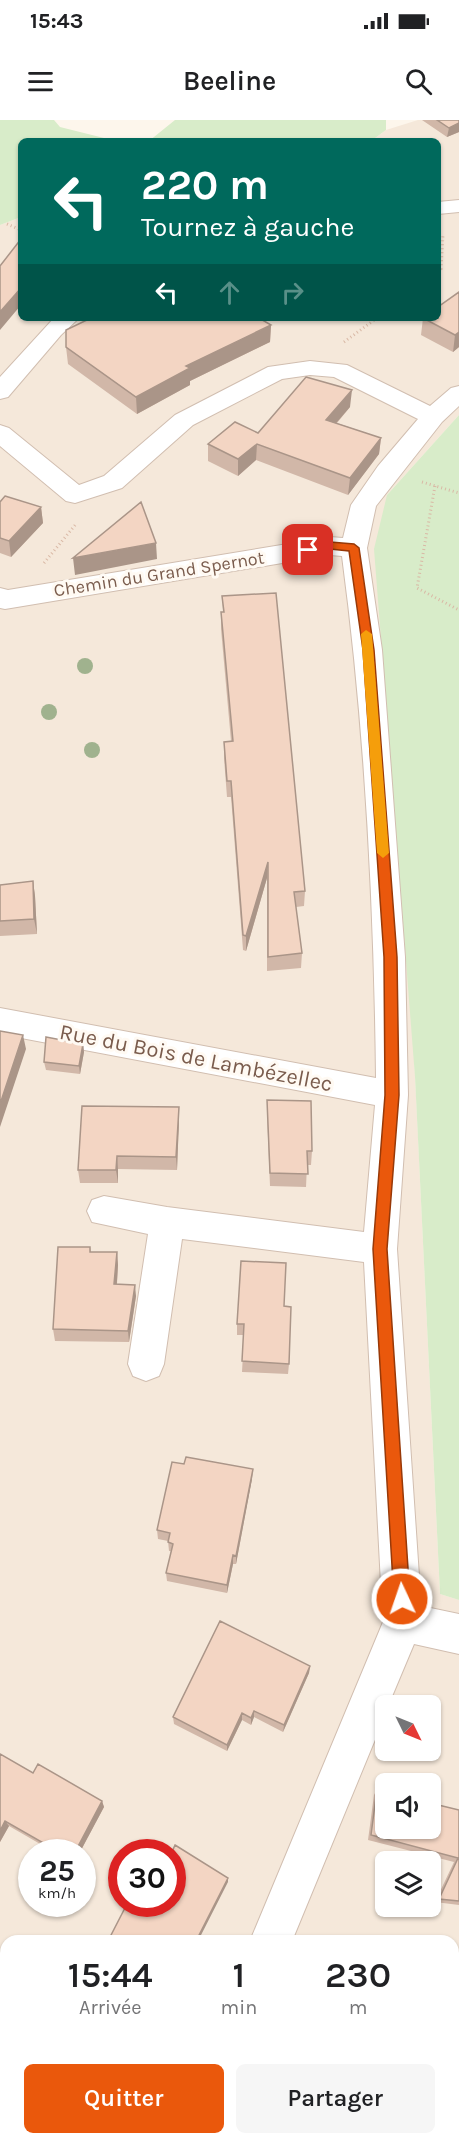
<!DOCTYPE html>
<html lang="fr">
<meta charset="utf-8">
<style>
body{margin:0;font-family:Karla,sans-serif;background:#f6f6f6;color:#202124;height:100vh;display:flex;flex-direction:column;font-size:22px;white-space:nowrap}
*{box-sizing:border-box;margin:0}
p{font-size:20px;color:#757577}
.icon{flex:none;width:33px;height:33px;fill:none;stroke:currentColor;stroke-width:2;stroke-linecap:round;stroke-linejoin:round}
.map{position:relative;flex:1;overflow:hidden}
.drawer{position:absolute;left:0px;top:1815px;width:459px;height:210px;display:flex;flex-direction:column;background:#fff;border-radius:18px 18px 0 0;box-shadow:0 2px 4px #0004}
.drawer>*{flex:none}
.hud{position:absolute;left:18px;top:18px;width:423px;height:183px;border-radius:9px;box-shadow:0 2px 4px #0004;background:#00695c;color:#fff;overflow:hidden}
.needle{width:39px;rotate:133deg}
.buttons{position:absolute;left:375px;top:1575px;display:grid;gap:12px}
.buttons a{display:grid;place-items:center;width:66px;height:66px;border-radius:9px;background:#fff;box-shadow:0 2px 4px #0004;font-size:30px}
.speed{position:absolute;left:18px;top:1719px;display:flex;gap:12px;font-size:30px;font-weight:700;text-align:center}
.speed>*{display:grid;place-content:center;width:78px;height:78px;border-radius:50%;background:#fff;box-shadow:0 2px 4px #0004;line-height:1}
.speed small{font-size:15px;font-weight:400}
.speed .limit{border:9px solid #d22;background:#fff;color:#111}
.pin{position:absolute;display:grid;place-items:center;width:51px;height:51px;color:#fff;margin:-26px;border-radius:12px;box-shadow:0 3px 9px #0006}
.me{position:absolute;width:66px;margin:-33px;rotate:357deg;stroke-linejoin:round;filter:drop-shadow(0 0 4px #0008)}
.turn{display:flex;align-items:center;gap:21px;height:126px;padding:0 24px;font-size:27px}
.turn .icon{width:78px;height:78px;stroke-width:2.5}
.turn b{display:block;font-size:42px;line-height:51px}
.lanes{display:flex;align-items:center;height:57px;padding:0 24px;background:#0003;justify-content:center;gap:30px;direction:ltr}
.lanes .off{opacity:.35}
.eta{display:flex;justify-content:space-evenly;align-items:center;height:102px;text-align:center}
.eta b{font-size:36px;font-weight:600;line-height:42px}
.action{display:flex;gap:12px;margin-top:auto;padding:12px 24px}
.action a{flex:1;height:69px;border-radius:9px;background:#ea580c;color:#fff;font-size:24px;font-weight:600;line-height:69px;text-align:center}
.action a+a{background:#f6f6f6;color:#202124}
.status{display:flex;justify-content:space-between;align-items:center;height:42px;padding:0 30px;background:#fff;direction:ltr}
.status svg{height:16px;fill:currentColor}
header{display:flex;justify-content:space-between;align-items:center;height:78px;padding:0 24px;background:#fff;font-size:27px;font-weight:600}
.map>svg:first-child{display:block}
.residential{fill:#f5e8da;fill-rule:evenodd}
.green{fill:#d8ecc9}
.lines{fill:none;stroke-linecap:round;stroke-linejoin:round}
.street-casing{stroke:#d1beb0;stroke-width:2}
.path{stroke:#d9b8a5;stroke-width:3;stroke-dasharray:1 3;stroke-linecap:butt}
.street{fill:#fff;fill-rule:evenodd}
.tree{fill:#a0b28e}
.wall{fill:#d1b7a8}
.shaded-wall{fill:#aa9588}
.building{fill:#f3d5c3;stroke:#aa9588;stroke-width:1.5}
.route{fill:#ea580c;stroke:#983908;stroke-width:1.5}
.slow{fill:#f59e0b}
.labels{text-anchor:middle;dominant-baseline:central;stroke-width:6;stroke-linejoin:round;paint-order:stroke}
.far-street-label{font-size:18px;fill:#7a5c4d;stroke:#fffaf3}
.street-label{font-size:22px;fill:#7a5c4d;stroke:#fffaf3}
</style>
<div class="status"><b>15:43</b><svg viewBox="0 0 49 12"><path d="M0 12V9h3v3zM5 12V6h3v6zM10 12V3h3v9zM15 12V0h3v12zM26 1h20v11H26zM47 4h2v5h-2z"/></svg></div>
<header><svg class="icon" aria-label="menu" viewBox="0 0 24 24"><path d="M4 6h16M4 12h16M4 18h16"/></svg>Beeline<svg class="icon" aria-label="search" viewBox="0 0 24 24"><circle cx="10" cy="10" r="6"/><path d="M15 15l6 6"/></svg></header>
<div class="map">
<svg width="459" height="2025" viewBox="0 0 459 2025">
<rect width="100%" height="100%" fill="#fdf6ec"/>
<path class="residential" d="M 418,0 L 459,0 L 459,295 L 387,375 L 440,1474 L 459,1480 L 459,2025 L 0,2025 L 0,105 L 21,97 L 21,198 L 438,198 L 438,21 L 371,21 L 386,10 ZM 386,1586 L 430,1586 L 430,1630 L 386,1630 ZM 386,1664 L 430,1664 L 430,1708 L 386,1708 ZM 32,1732 L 82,1732 L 82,1784 L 32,1784 ZM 122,1732 L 172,1732 L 172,1784 L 122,1784 ZM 386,1742 L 430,1742 L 430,1786 L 386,1786 ZM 6,1821 L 453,1821 L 453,2019 L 6,2019 Z"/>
<path class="green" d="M 0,0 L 54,0 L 60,7 L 116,21 L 21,21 L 21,97 L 0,105 Z
M 175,0 L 386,0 L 386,10 L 371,21 L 149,21 Z
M 459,295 L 459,1480 L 440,1474 L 415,957 L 374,429 L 387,375 Z"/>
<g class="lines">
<defs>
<path id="street" d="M 459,80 L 459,92 L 438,94 L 438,82 Z
M 54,198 L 79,198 L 61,215 L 8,277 L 0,279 L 0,257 Z
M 310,241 L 347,245 L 430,286 L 451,268 L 459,266 L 459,286 L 442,302 L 376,386 L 367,428 L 382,530 L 405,837 L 408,975 L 397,1129 L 421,1486 L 459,1494 L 459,1534 L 414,1524 L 388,1586 L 386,1586 L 386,1593 L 292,1821 L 250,1821 L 383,1502 L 364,1142 L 182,1119 L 164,1244 L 159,1256 L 146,1261 L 133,1256 L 128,1244 L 148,1114 L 92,1102 L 87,1091 L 92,1080 L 104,1076 L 167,1087 L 364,1112 L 375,985 L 0,914 L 0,888 L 376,958 C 374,784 365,608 342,436 L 330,435 L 5,489 L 0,488 L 0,468 L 8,470 L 330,417 L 343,418 L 351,385 L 378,346 L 418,299 L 334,257 L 310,255 L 282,259 L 193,305 L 122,368 L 75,383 L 66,381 L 0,326 L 0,305 L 9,308 L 79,365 L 104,356 L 175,295 L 268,247 Z
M 166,2019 L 212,2019 L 209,2025 L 163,2025 Z"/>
</defs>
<use href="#street" class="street-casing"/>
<path class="path" d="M 7,104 L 21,110
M 438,152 L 441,149 L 443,114
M 344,222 L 377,198
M 422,362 L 459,373
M 435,366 L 417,468 L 459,490
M 44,443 L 76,404"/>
<use href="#street" class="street"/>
</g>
<g class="tree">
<circle cx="85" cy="546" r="8"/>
<circle cx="49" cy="592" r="8"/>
<circle cx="92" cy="630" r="8"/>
</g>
<path class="wall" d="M 422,0 L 459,0 L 459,12 L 447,17 Z
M 459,172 L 459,227 L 453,232 L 421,215 L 423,198 Z
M 271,205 L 270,222 L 190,261 L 190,265 L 137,294 L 68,244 L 66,227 Z
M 350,287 L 337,303 L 381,318 L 379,334 L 348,375 L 256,340 L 238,356 L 208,341 L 208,324 L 258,313 Z
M 0,382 L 41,387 L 43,403 L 11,437 L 0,433 Z
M 222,476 L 305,771 L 304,786 L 296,787 L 302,833 L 301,848 L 267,851 L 267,758 L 246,831 L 243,830 L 231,677 L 227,677 L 224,638 L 224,622 L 231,621 L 221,509 L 221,492 L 223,492 Z
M 33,761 L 35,776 L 37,814 L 0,816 L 0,765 Z
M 83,924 L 84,932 L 80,954 L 46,950 L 44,942 Z
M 267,980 L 312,1031 L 311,1045 L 307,1045 L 306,1067 L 270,1066 L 267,994 Z
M 179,987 L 179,1000 L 177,1050 L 118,1049 L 118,1063 L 80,1063 L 78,1050 Z
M 90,1127 L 91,1132 L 117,1132 L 118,1145 L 117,1164 L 136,1176 L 129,1222 L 55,1221 L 53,1209 Z
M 284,1186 L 289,1244 L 288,1254 L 242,1252 L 244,1215 L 237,1215 L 237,1204 Z
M 252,1359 L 236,1444 L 233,1444 L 227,1473 L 167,1461 L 166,1453 L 171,1431 L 169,1431 L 168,1421 L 158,1419 L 157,1410 Z
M 310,1546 L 309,1553 L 283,1612 L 254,1597 L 251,1605 L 242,1600 L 227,1631 L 174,1604 L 173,1597 Z
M 0,1634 L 33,1653 L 102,1681 L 104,1687 L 80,1732 L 54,1732 L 9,1706 L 0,1722 Z
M 377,1669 L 459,1690 L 459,1785 L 435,1782 L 454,1742 L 368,1720 L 374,1675 Z
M 338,2019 L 430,2019 L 428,2025 L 335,2025 Z"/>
<path class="shaded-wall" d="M 459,3 L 459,12 L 447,17 L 449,8 Z
M 21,168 L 21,185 L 0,210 L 0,192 Z
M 271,205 L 270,222 L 190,261 L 190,265 L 137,294 L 136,277 L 186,246 Z
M 459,212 L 459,227 L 453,232 L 455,215 Z
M 352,270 L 350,287 L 325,316 L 326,300 Z
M 381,318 L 379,334 L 348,375 L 350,358 Z
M 257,324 L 256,340 L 238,356 L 238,339 Z
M 41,387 L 43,403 L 11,437 L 9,421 Z
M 156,423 L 157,439 L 75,455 L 73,438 Z
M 268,742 L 267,758 L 246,831 L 246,816 Z
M 33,761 L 35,776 L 37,814 L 34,799 Z
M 23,915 L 26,929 L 0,1007 L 0,984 Z
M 83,924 L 84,932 L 80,954 L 79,946 Z
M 179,987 L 179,1000 L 177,1050 L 176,1037 Z
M 117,1036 L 118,1049 L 118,1063 L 116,1050 Z
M 117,1132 L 118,1145 L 116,1176 L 114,1164 Z
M 135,1165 L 136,1176 L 129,1222 L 128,1211 Z
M 253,1349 L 252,1359 L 236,1444 L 236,1436 Z
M 233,1435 L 233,1444 L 227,1473 L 227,1465 Z
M 310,1546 L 309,1553 L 283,1612 L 284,1605 Z
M 254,1591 L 254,1597 L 251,1605 L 251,1598 Z
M 242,1593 L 242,1600 L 227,1631 L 227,1625 Z
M 102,1681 L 104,1687 L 80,1732 L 75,1732 Z
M 5,1701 L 9,1706 L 0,1722 L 0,1711 Z
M 228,1758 L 228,1762 L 198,1821 L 196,1821 Z"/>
<path class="building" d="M 437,0 L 459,0 L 459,3 L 449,8 Z
M 21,119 L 21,168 L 0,192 L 0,146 Z
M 459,172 L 459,212 L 455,215 L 423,198 L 438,198 L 438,187 Z
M 91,198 L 259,198 L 271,205 L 186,246 L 190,248 L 136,277 L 66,227 L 66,210 Z
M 306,257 L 352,270 L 326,300 L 381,318 L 350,358 L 257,324 L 238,339 L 208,324 L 235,302 L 258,313 Z
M 5,376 L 41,387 L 9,421 L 0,418 L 0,382 Z
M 141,382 L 156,423 L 73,438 Z
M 276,473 L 305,771 L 294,772 L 302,833 L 268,837 L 268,742 L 246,816 L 243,815 L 231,661 L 227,661 L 224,622 L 233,621 L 221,492 L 224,492 L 222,476 Z
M 33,761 L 34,799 L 0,801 L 0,765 Z
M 0,911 L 23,915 L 0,984 Z
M 46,917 L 83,924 L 79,946 L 44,942 Z
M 267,980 L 311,981 L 312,1031 L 307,1031 L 308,1054 L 270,1053 Z
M 82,986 L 179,987 L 176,1037 L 117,1036 L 116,1050 L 78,1050 Z
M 58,1127 L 90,1127 L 90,1132 L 117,1132 L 114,1164 L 135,1165 L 128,1211 L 53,1209 Z
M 241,1141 L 286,1143 L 284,1186 L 291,1187 L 289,1244 L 242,1241 L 244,1204 L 237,1204 Z
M 186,1337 L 253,1349 L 236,1436 L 233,1435 L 227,1465 L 166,1453 L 173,1424 L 168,1422 L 170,1413 L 157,1410 L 172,1342 L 184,1344 Z
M 220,1501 L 310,1546 L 284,1605 L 254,1591 L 251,1598 L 242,1593 L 227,1625 L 173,1597 Z
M 0,1634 L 33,1653 L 38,1644 L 102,1681 L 75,1732 L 59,1732 L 5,1701 L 0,1711 Z
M 377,1669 L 386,1672 L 386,1708 L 430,1708 L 430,1683 L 459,1690 L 459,1781 L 439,1779 L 458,1738 L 371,1715 Z
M 175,1725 L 228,1758 L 196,1821 L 108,1821 L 127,1784 L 142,1792 L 146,1784 L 172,1784 L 172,1732 Z
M 453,1874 L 459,1877 L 459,1946 L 453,1961 Z
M 0,1915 L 6,1919 L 6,2019 L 96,2019 L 93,2025 L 0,2025 L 0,2021 L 5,2012 L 0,2009 Z
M 341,2019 L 430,2019 L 428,2025 L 338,2025 Z"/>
<path class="route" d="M 330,422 L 354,424 L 359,428 L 374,530 L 397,837 L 399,975 L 387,1129 L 410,1479 L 407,1485 L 402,1487 L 396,1485 L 394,1479 L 373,1129 L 385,975 L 384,837 L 363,530 L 349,431 L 330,429 L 308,433 L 302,430 L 308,426 Z"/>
<path class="slow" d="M 366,510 L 372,514 L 389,733 L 383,738 L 377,733 L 361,514 Z"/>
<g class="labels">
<g class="far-street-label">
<text transform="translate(159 454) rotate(-9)">Chemin du Grand Spernot</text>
</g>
<g class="street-label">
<text transform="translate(196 938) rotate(11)">Rue du Bois de Lambézellec</text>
</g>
</g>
</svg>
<div class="buttons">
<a><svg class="needle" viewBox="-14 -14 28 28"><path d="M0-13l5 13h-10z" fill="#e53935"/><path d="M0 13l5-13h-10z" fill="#757577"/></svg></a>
<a><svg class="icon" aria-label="sound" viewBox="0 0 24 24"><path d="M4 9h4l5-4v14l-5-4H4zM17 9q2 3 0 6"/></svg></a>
<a><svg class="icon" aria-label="layers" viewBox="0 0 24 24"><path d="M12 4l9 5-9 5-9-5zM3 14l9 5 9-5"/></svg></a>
</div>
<div class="speed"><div>25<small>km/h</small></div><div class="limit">30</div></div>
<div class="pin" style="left:308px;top:430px;background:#d93025"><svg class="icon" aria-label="arrive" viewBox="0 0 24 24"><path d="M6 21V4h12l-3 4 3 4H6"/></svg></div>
<svg class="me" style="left:402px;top:1479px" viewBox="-20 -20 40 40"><circle r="17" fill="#ea580c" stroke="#fff" stroke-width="3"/><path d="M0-11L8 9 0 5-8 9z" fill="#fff"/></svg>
<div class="hud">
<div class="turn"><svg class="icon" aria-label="left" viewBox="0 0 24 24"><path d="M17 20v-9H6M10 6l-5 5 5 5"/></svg><div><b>220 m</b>Tournez à gauche</div></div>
<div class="lanes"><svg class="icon" aria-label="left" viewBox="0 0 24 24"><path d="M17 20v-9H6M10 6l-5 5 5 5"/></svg><svg class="icon off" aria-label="ahead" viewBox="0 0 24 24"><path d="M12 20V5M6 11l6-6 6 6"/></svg><svg class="icon off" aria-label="right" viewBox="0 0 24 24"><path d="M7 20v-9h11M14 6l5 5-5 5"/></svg></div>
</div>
<section class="drawer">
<div class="eta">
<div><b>15:44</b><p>Arrivée</p></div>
<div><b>1</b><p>min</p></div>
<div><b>230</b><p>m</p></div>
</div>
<div class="action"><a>Quitter</a><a>Partager</a></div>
</section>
</div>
